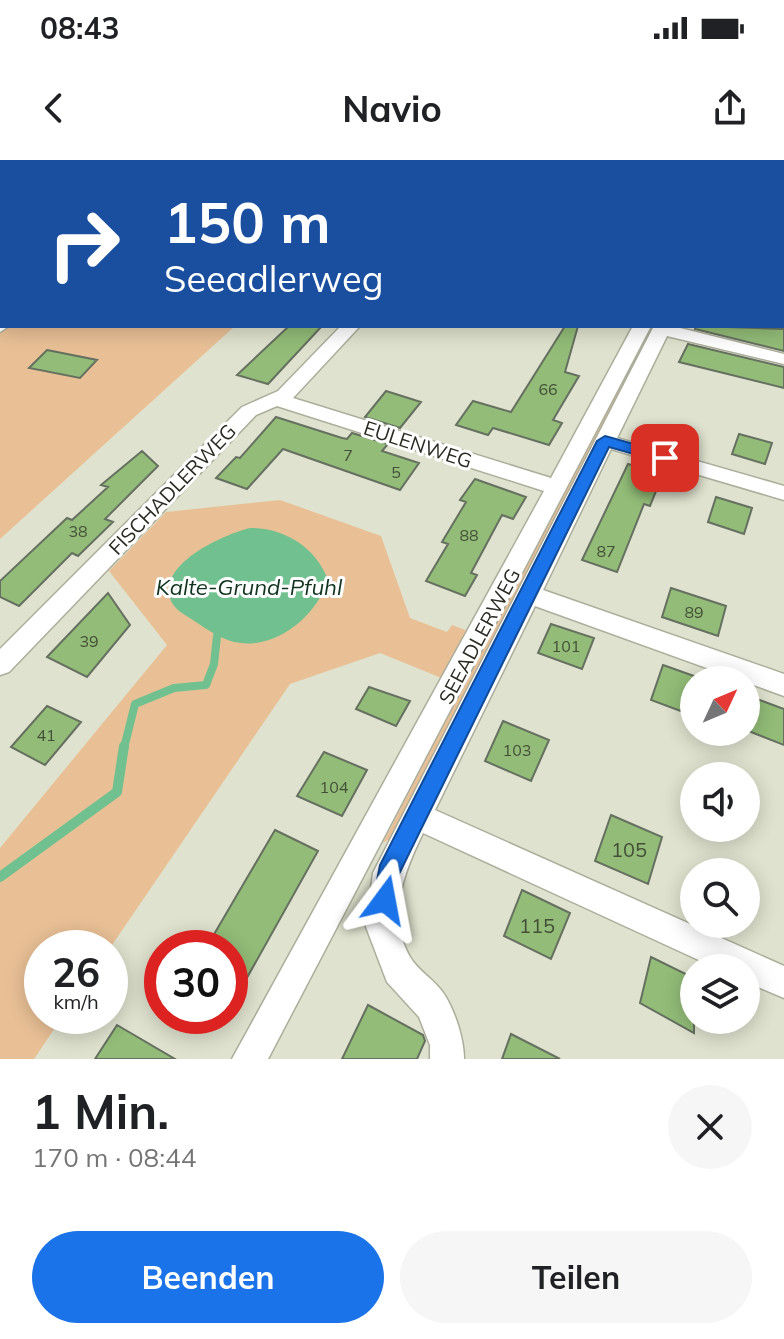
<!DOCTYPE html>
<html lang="de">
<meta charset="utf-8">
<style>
body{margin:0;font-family:Mulish,sans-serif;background:#f6f6f6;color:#202124;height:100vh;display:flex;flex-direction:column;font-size:30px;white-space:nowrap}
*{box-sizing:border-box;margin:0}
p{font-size:26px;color:#757577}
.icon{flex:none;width:44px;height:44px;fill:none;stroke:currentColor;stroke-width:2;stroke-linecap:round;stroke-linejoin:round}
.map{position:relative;height:899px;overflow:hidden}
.sheet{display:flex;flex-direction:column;background:#fff;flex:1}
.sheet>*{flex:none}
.top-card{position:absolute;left:0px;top:0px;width:784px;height:168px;box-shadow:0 4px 20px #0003;background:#1a4fa0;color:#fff;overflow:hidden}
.needle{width:52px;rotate:46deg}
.buttons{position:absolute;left:680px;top:506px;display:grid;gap:16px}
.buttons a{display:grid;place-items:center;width:80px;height:80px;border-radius:50%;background:#fff;box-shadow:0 4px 20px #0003;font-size:40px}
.speed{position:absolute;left:24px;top:770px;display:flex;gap:16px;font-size:40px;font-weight:700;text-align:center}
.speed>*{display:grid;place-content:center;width:104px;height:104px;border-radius:50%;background:#fff;box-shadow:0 4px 20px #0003;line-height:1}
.speed small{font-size:20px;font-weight:400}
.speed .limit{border:12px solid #d22;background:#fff;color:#111}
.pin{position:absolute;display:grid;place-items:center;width:68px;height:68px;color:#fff;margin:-34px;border-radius:16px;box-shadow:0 4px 12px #0006}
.me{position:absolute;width:88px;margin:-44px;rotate:13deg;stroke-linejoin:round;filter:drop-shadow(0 0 6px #0008)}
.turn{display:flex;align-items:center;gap:28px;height:168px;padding:0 32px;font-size:36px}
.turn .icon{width:104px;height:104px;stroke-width:2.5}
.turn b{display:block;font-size:56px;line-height:68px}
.round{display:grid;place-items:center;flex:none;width:84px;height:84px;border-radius:42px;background:#f6f6f6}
.headline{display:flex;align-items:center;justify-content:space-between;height:136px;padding:0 32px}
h1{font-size:48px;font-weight:700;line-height:60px}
.cta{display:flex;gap:16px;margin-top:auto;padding:16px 32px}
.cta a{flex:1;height:92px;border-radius:48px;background:#1a73e8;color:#fff;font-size:32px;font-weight:700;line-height:92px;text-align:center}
.cta a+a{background:#f6f6f6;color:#202124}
.status{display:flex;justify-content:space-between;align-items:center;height:56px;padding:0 40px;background:#fff;direction:ltr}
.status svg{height:22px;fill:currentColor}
header{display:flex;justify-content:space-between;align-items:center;height:104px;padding:0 32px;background:#fff;font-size:36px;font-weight:700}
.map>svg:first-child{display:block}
.green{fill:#e9c096}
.water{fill:#71c08f}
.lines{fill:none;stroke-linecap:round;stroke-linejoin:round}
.stream-far1{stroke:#71c08f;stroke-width:8}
.stream{stroke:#71c08f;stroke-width:10}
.building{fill:#92bc77;stroke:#667060;stroke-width:2}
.lane-casing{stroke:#acae9b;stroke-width:3}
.street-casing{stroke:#acae9b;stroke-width:3}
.secondary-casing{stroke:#acae9b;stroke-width:3}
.lane{fill:#fff;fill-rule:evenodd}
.street{fill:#fff;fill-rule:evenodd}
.secondary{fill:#fff;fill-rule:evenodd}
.route{fill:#1a73e8;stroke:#114b97;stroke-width:2}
.labels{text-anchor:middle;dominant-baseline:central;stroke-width:6;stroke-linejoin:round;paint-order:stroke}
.number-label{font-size:16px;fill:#444f38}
.street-label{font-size:20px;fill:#2a2b23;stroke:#fff}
.near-number-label{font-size:20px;fill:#444f38}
.water-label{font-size:22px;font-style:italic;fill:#113420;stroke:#fff}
</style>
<div class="status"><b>08:43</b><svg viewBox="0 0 49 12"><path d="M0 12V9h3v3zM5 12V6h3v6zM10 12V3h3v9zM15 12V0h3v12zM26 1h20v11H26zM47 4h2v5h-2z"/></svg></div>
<header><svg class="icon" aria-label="back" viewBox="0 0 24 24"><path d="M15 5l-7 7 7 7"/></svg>Navio<svg class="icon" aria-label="share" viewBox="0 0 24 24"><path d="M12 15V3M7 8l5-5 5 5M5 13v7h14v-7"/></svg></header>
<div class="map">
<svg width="784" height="899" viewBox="0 0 784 899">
<rect width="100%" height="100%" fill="#dfe2ce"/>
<path class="green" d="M 0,95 L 2,166 L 235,166 L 0,379 Z
M 649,166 L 656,166 L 400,673 L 383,683 Z
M 280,340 L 381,376 L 410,458 L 447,472 L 452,465 L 468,471 L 444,519 L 380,493 L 290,524 L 110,788 L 42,788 L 42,856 L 63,856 L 34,899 L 0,899 L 0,688 L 167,485 L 109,411 L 166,352 Z"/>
<path class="water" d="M 250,368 C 284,368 316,387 328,420 C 316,457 275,491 234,482 C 219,478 208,470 196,462 C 186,455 173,450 170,438 C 159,403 225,374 250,368 Z"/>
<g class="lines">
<path class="stream-far1" d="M 124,588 L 135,544 L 174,528 L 206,525 L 214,504 L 217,476"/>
<path class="stream" d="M 0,717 L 117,632 L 124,586"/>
</g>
<path class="building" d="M 289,166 L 322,166 L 268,224 L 237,215 Z
M 565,166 L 578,166 L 565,212 L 579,216 L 553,260 L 562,263 L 549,285 L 493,268 L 488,275 L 456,265 L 473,241 L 511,252 Z
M 696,166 L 784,169 L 784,191 L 695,169 Z
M 688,184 L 784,207 L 784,228 L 679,202 Z
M 47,190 L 97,200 L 80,218 L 29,208 Z
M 386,231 L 421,242 L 400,268 L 365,257 Z
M 276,257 L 342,278 L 347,279 L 352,273 L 388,284 L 382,291 L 419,303 L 400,330 L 283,289 L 247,329 L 216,318 L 236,297 L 240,298 Z
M 739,274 L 772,283 L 765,304 L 732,294 Z
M 142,291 L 158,306 L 105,359 L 113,362 L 78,396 L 72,393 L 19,446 L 0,437 L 0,421 L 67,358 L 72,360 L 108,327 L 101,325 Z
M 628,304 L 663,314 L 650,346 L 644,344 L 617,412 L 582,400 Z
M 475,319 L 526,337 L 513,359 L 502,355 L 471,413 L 477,415 L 465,436 L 426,421 L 448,384 L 442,382 L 466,342 L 460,340 Z
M 716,337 L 752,348 L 744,374 L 708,362 Z
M 671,428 L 726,446 L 718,476 L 662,457 Z
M 108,433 L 130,465 L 87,517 L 47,497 Z
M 551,464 L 594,478 L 582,509 L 538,493 Z
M 663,505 L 694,516 L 694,556 L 651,540 Z
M 369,527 L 410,541 L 396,566 L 356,549 Z
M 746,535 L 784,549 L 784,585 L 746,570 Z
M 47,546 L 81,562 L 45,605 L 11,587 Z
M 503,561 L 549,580 L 531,621 L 485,601 Z
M 324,592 L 367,610 L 342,656 L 297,636 Z
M 611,655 L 662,677 L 648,724 L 595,701 Z
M 275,670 L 318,691 L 230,848 L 230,788 L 206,788 Z
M 522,730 L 570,753 L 551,799 L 504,776 Z
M 651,797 L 694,818 L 694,873 L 640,843 Z
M 368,845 L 423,875 L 425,881 L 417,899 L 342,899 Z
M 117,865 L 175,899 L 95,899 Z
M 511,874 L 560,899 L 502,899 Z"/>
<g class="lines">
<defs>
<path id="lane" d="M 2,164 L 2,166 L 9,166 L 0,172 L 0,165 Z"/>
<path id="street" d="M 57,0 L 71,0 L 72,2 L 58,2 Z
M 722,0 L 736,0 L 721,2 Z
M 782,20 L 784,20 L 784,29 L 782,29 Z
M 782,95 L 784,95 L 784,105 L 782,105 Z
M 341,166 L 360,166 L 293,238 L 551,318 L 633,166 L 651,166 L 268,899 L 232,899 L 544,331 L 277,246 L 256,255 L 9,512 L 0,515 L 0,489 L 242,247 L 278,231 Z
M 654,166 L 672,166 L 784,194 L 784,204 L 667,176 L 617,278 L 784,326 L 784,340 L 611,289 L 543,430 L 784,514 L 784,536 L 535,446 L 435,650 L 784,806 L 784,838 L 746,822 L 746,808 L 716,808 L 423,673 C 404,712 386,756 410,797 C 418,811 435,820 444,834 C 455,851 464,879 464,899 L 430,899 L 430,885 L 419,857 L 387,822 L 366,767 L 373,713 Z"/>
<path id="secondary" d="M 0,79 L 2,79 L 0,92 Z"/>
</defs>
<use href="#lane" class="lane-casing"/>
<use href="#street" class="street-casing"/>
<use href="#secondary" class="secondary-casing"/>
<use href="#lane" class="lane"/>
<use href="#street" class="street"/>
<use href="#secondary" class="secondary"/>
</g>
<path class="route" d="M 605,276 L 670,294 L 672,298 L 665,303 L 609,287 L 399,714 L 393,748 L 385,752 L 376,748 L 373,740 L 380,705 L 597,281 Z"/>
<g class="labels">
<g class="number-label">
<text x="548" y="229">66</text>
<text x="348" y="295">7</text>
<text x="396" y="312">5</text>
<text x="78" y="371">38</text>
<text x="469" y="375">88</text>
<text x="606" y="391">87</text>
<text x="694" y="452">89</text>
<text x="89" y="481">39</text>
<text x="566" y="486">101</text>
<text x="46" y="575">41</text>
<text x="517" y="590">103</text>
<text x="334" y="627">104</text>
</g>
<g class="street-label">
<text transform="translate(418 284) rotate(18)">EULENWEG</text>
<text transform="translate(172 329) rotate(-46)">FISCHADLERWEG</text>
<text transform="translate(479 476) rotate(-62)">SEEADLERWEG</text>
</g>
<g class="near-number-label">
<text x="629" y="689">105</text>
<text x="537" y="765">115</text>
</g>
<g class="water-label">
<text x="249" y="427">Kalte-Grund-Pfuhl</text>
</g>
</g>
</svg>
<div class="buttons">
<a><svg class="needle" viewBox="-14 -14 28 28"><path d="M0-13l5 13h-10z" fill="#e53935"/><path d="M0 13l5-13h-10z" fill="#757577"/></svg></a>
<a><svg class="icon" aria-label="sound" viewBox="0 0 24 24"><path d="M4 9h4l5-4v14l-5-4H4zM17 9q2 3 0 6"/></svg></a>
<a><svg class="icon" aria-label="search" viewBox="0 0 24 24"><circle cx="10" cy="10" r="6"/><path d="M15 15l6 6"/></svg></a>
<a><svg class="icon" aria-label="layers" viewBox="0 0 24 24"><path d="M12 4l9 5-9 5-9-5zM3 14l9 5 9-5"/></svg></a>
</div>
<div class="speed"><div>26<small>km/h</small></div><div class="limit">30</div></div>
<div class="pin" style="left:665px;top:298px;background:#d93025"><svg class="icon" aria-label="arrive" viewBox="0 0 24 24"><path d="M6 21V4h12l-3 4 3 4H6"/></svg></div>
<svg class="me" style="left:385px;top:740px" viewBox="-20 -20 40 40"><path d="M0-17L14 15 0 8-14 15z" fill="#1a73e8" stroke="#fff" stroke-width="4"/></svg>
<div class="top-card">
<div class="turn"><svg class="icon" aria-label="right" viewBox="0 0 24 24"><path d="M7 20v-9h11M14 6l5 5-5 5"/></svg><div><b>150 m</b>Seeadlerweg</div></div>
</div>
</div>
<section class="sheet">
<div class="headline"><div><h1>1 Min.</h1><p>170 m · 08:44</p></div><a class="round"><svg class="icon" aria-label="close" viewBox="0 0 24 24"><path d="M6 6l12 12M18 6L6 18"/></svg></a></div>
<div class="cta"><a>Beenden</a><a>Teilen</a></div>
</section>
